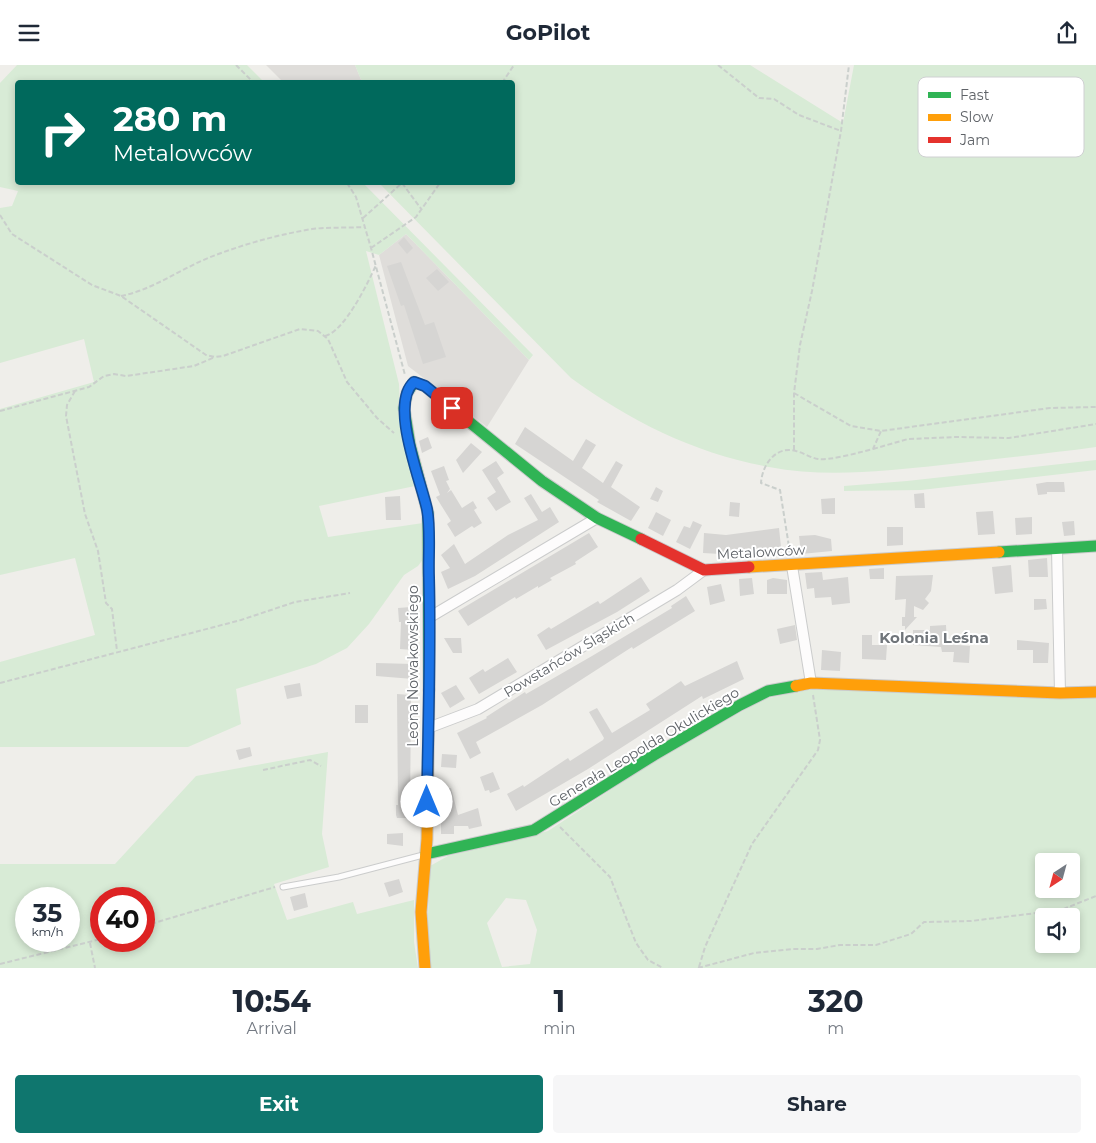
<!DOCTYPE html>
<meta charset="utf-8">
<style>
body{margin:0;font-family:Montserrat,sans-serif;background:#f6f6f7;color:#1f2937;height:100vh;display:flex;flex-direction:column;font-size:19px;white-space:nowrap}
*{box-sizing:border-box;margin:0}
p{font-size:16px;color:#747a83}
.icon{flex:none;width:28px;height:28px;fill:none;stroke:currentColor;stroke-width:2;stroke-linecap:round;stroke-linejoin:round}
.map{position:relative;height:903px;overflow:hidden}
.panel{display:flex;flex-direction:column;background:#fff;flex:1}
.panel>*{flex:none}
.top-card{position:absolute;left:15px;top:15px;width:500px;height:105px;border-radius:5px;box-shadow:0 2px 8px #0003;background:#00695c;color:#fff;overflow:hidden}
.needle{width:32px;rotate:216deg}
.buttons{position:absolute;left:1035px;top:788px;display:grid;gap:10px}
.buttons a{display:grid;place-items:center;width:45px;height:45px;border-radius:5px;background:#fff;box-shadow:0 2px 8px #0003;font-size:25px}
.speed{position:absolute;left:15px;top:822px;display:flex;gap:10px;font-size:25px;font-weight:700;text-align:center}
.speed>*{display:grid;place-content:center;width:65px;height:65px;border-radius:50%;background:#fff;box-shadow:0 2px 8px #0003;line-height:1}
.speed small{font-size:12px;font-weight:400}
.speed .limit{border:8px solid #d22;background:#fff;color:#111}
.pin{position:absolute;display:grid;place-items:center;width:42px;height:42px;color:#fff;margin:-21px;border-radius:10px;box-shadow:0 2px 8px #0006}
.me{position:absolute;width:55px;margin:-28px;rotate:0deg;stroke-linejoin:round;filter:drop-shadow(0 0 4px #0008)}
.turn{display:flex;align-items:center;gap:18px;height:105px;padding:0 15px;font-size:22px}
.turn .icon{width:65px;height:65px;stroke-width:2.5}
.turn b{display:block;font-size:35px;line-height:42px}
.eta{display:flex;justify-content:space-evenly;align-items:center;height:85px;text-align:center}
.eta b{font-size:30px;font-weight:700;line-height:35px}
.primary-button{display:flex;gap:10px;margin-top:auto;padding:10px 15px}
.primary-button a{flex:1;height:58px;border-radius:5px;background:#0f766e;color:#fff;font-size:20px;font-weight:700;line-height:58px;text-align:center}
.primary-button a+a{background:#f6f6f7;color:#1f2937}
header{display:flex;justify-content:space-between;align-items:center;height:65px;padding:0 15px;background:#fff;font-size:22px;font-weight:700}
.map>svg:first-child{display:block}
.industrial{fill:#dfddda}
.green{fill:#d8ebd6;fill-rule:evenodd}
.building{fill:#d6d5d3}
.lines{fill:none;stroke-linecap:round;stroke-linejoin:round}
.lane-casing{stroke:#cbcccc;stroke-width:7}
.street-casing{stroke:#cbcccc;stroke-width:12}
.fast-casing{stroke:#cacacb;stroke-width:13}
.slow-casing{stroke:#cacacb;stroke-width:13}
.jam-casing{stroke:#cacacb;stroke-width:13}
.path{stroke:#cacfcc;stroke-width:2;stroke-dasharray:5 2.5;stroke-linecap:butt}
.lane{stroke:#fdfcfc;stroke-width:5}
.street{stroke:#fdfcfc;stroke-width:10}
.fast{stroke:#30b455;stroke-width:11}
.slow{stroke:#ff9f0a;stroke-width:11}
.jam{stroke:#e5322d;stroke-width:11}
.route-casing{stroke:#114b97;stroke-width:12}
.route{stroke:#1a73e8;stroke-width:9}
.labels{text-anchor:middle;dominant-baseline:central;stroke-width:4;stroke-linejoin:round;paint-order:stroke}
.street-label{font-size:14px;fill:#5f6368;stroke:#fff}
.neighbourhood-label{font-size:15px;font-weight:bold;fill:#70757a;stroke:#fff}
.key{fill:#fff;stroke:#cfd0d2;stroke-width:1}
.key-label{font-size:14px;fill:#5f6368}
</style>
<header><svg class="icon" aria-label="menu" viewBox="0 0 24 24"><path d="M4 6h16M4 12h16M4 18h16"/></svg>GoPilot<svg class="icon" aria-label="share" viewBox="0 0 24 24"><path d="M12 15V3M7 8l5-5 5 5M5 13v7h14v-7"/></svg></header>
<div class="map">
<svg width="1096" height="903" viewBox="0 0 1096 903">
<rect width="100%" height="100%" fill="#efeeea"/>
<path class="industrial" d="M 266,0 L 355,0 L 362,17 L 283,17 Z
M 406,169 L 529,295 L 487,362 L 408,301 L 379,190 Z"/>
<path class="green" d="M 17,0 L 247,0 L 264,17 L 18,18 L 18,118 L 363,118 L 533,290 L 529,295 L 406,169 L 379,190 L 366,186 L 399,319 L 400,346 L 415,421 L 319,441 L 328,472 L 423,458 L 424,493 L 418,501 L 404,510 L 369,559 L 347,583 L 316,599 L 236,624 L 241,659 L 188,682 L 0,682 L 0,597 L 95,570 L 75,493 L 0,510 L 0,344 L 94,317 L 84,274 L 0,298 L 0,143 L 12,141 L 18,126 L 0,122 L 0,18 Z
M 355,0 L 750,0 L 843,58 L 854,0 L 1096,0 L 1096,382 C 1045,389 993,394 942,400 C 885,406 826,413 769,402 C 696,389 630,356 571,313 L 379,118 L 512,118 L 512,18 L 362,17 Z
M 1096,395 L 1096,405 L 921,425 L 844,426 L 844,421 L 907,416 Z
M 812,624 L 1096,631 L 1096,903 L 431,903 L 427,875 L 430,801 L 448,791 L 548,766 L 661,692 L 764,634 ZM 1044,796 L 1071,796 L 1071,824 L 1044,824 ZM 506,833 L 526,835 L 537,865 L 530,899 L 502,902 L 487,858 ZM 1044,851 L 1071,851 L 1071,879 L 1044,879 Z
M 328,687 L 322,769 L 329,802 L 274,819 L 287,855 L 353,837 L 357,849 L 414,835 L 414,877 L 418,903 L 0,903 L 0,799 L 115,799 L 196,711 ZM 26,834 L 69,834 L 69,876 L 26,876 ZM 101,834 L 144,834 L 144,876 L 101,876 Z"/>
<path class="building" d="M 404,172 L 413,183 L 407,189 L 398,178 Z
M 401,197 L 425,260 L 434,257 L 446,292 L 423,299 L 404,240 L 401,241 L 387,201 Z
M 437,204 L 449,217 L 438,226 L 426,213 Z
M 525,362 L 573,396 L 586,374 L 596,380 L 582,403 L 603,418 L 616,396 L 623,400 L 611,422 L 640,442 L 631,456 L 597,437 L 599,435 L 515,379 Z
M 428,372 L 432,383 L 422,388 L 419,376 Z
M 471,378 L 482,387 L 463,408 L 456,395 Z
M 496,396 L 504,408 L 497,413 L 511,437 L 496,446 L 487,433 L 496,427 L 482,405 Z
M 444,401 L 449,415 L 446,416 L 450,424 L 447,428 L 451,425 L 462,443 L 473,436 L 477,443 L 474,445 L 482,458 L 474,463 L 472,461 L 455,472 L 447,459 L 451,456 L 436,432 L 440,430 L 431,406 Z
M 1047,417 L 1064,417 L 1065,427 L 1047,427 L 1047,429 L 1038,430 L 1036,419 Z
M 656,422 L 663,426 L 658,437 L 650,434 Z
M 924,428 L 925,443 L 915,443 L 914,429 Z
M 531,429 L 542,447 L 550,442 L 559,457 L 475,511 L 448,524 L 441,507 L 450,503 L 441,490 L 454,479 L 465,499 L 508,470 L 538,455 L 524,433 Z
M 400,431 L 401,455 L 386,455 L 385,432 Z
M 835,433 L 835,449 L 822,449 L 821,434 Z
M 730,437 L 740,438 L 739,452 L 729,451 Z
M 993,446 L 995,469 L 978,470 L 976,447 Z
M 656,447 L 671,455 L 663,471 L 648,463 Z
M 1032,452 L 1032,469 L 1016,470 L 1015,453 Z
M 693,456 L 702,460 L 690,484 L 676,477 L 684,461 L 690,463 Z
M 1074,456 L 1075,470 L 1064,471 L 1062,457 Z
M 887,462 L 903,462 L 903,480 L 887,481 Z
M 779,463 L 781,482 L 720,489 L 703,488 L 704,468 L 726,470 Z
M 589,468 L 598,482 L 575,497 L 576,499 L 550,513 L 552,515 L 538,523 L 538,521 L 516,534 L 515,532 L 468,561 L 458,546 Z
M 815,470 L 831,474 L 832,486 L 801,489 L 799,471 Z
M 1047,493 L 1048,512 L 1029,512 L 1028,495 Z
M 1011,500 L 1013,527 L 995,529 L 992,502 Z
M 884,503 L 884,514 L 870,514 L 869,504 Z
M 822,507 L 823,515 L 848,512 L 850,538 L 832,540 L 831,532 L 815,533 L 814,523 L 807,524 L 805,508 Z
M 933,510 L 931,526 L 925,534 L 929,538 L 923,545 L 914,541 L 914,552 L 917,552 L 905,565 L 905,561 L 902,561 L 902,552 L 905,552 L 906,534 L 895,535 L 896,511 Z
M 641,512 L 650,526 L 617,547 L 546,585 L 537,570 L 549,562 L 551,564 L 598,536 L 600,539 Z
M 752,513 L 754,529 L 740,531 L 739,514 Z
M 773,513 L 787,515 L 787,529 L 767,529 L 767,515 Z
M 721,519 L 725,536 L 710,540 L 707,522 Z
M 686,531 L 695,546 L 633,584 L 632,582 L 542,640 L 476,677 L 481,688 L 470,694 L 457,668 L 487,653 L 486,652 L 525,627 L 526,629 L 592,591 L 672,543 L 671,541 Z
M 1034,534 L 1046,534 L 1047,544 L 1034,545 Z
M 411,542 L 413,585 L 400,584 L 401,557 L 399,557 L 398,543 Z
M 795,560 L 797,575 L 780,579 L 777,564 Z
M 946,560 L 947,579 L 970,581 L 969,598 L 953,597 L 954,587 L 942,587 L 941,582 L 913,580 L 913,565 L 930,565 L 930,561 Z
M 862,570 L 872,570 L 872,580 L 887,580 L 886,595 L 862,594 Z
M 444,573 L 461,573 L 462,588 L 453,588 Z
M 1017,575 L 1049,578 L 1048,598 L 1033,598 L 1033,585 L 1017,585 Z
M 822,585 L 841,587 L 840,606 L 821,605 Z
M 508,593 L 517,607 L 479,629 L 469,613 L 483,604 L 485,607 Z
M 737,596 L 744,614 L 703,634 L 702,631 L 588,704 L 516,746 L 507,729 L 523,720 L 524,722 L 568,693 L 570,696 L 603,675 L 604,673 L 589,647 L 597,643 L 612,668 L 650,645 L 646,639 L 681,616 L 685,621 Z
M 376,598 L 413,599 L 413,614 L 376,611 Z
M 300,618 L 302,631 L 287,634 L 284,621 Z
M 456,620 L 465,634 L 450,643 L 441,628 Z
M 397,629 L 411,630 L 410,753 L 397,753 L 396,750 L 396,740 L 398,740 Z
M 355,640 L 368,640 L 368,658 L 355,658 Z
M 250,682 L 252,691 L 239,695 L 236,685 Z
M 442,689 L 457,690 L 456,703 L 441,702 Z
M 493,707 L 500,724 L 490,728 L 489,725 L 485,726 L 480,712 Z
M 451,723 L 458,750 L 478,743 L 482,761 L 469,764 L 468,761 L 454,761 L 454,769 L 441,769 L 441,740 L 444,739 L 441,725 Z
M 403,768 L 403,781 L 387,779 L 387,769 Z
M 399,814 L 403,827 L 389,832 L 384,818 Z
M 305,828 L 308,842 L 294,846 L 290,832 Z"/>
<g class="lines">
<defs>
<path id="lane" d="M 283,822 L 339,812 L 423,790"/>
<path id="street" d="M 1057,484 L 1060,628
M 792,501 L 811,618
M 430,552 L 597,453
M 428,663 L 478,644 L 677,525 L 704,505"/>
<path id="fast" d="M 999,487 L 1096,481
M 429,625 L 428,448 L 410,380 L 404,343 L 407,328 L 414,317 L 425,321 L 542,416 L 597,453 L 641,474
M 426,789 L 534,765 L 654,690 L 740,640 L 768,626 L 796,621"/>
<path id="slow" d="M 749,502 L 999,487
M 796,621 L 811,618 L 1060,628 L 1096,627
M 425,903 L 421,847 L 427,774 L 429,625"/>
<path id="jam" d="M 641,474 L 704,505 L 749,502"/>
</defs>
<use href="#lane" class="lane-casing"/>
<use href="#street" class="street-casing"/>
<use href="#fast" class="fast-casing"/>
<use href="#slow" class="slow-casing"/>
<use href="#jam" class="jam-casing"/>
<path class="path" d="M 236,0 L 254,18
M 718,0 L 759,33 L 774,34 L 799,50 L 841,66
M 502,18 L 514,0
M 347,118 L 356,132 L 371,183 L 405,310
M 402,118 L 422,145
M 0,150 L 12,169 L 92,220 L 121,231 L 206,290 L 215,292 L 223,291 L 300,264 L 318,266 L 328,274 L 347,317 L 377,353 L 394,368
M 363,153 L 402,118
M 371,183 L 416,152 L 440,118
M 121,231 C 152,225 179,205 208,193 C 241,180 276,170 312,164 C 329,162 348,163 365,162
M 325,271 C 344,267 368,218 376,200
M 75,326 L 67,340 L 66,351 L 85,449 L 98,486 L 106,538 L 112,544 L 117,586
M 794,328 L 851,361 L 881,366 L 1050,343 L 1096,342
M 0,346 L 89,322 L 104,311 L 114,309 L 126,311 L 194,301 L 215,292
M 873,384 L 908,374 L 957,372 L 1009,373 L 1096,359
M 794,385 L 794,328 L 800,280 L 812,226 L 841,66 L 849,0
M 790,488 L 780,425 L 761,418 C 762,400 776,380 796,386 C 804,388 811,393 818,394 C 829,396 861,387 873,384 L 881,366
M 0,618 L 241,555 L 295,537 L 350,528
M 263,705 L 310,695 L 321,701
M 560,762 L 610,812 L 636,878 L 648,895 L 663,903
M 144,861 L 275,822
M 90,878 L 95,903
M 0,899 L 101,874
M 699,902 L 705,882 L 752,779 L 818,685 L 820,675 L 813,630
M 698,903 L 754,888 L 793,884 L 817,884 L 840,880 L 876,880 L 911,869 L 924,857 L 971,856 L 1061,845 L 1096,831"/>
<use href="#lane" class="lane"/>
<use href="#street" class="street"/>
<use href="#fast" class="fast"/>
<use href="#slow" class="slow"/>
<use href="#jam" class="jam"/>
</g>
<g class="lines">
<defs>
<path id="route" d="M 427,737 C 428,662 431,587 429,513 C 428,491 431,466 427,444 C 421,416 389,339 414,317 L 425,321 L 452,343"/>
</defs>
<use href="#route" class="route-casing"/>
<use href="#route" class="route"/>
</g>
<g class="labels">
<g class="street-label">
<text transform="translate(761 487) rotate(-3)">Metalowców</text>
<text transform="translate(569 590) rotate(-31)">Powstańców Śląskich</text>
<text transform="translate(413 601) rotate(-90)">Leona Nowakowskiego</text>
<text transform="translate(644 682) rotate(-31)">Generała Leopolda Okulickiego</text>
</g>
<g class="neighbourhood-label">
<text x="934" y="572">Kolonia Leśna</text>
</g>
</g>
<rect x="918" y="12" width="166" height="80" rx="8" class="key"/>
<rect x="928" y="27" width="23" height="6" fill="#30b455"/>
<rect x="928" y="49" width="23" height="7" fill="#ff9f0a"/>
<rect x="928" y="72" width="23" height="6" fill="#e5322d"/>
<g class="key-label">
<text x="960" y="35">Fast</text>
<text x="960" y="57">Slow</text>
<text x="960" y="80">Jam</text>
</g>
</svg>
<div class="buttons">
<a><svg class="needle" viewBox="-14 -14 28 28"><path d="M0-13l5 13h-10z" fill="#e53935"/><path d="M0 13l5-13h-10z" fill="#747a83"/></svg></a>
<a><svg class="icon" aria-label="sound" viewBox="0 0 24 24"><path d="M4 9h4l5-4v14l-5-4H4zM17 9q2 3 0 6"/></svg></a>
</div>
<div class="speed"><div>35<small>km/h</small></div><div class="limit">40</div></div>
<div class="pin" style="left:452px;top:343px;background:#d93025"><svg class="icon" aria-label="arrive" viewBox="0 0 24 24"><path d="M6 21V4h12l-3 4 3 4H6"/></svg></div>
<svg class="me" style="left:427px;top:737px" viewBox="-20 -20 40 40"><circle r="19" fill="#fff"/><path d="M0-13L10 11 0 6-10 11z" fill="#1a73e8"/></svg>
<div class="top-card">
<div class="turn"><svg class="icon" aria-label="right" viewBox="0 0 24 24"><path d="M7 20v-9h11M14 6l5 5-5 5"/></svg><div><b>280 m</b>Metalowców</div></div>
</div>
</div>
<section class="panel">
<div class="eta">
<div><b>10:54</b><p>Arrival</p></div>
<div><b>1</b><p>min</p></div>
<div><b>320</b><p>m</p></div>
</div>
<div class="primary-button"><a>Exit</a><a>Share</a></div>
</section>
